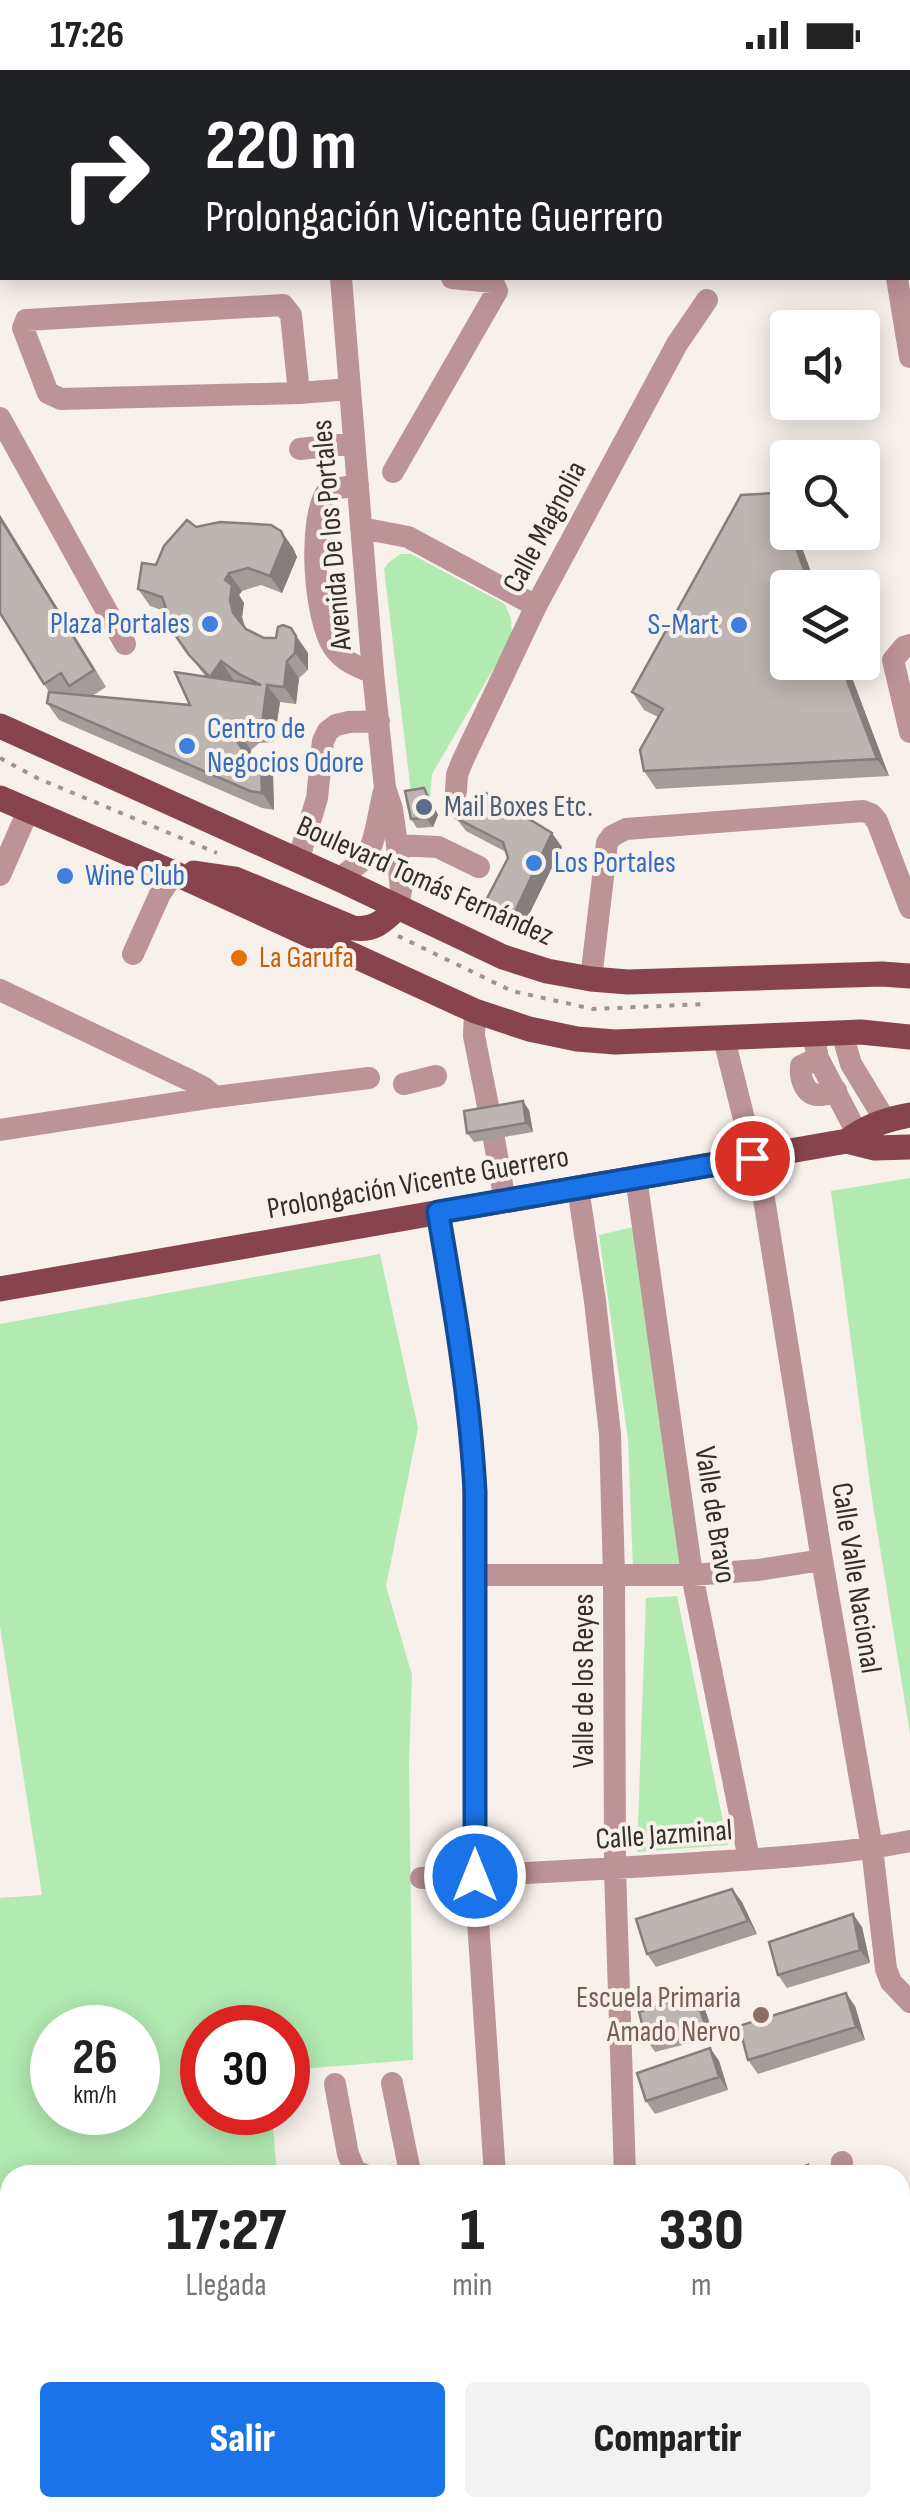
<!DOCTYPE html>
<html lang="es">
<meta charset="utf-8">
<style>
body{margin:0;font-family:"Sofia Sans Condensed",sans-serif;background:#f2f2f2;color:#222;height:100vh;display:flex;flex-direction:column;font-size:38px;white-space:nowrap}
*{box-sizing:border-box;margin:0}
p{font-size:32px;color:#767676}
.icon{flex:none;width:55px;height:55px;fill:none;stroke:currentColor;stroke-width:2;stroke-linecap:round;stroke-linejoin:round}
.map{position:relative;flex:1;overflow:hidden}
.details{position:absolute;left:0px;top:2095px;width:910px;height:352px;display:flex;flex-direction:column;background:#fff;border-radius:30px 30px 0 0;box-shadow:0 5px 25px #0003}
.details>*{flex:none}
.guide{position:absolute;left:0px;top:0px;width:910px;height:210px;box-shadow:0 5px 25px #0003;background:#202124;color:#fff;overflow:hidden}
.controls{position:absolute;left:770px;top:240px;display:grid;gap:20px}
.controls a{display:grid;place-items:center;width:110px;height:110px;border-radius:10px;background:#fff;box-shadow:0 5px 25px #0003;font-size:50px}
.speed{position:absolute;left:30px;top:1935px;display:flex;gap:20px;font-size:50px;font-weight:700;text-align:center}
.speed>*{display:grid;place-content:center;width:130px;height:130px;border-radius:50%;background:#fff;box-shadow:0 5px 25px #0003;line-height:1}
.speed small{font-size:25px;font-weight:400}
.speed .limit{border:15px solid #d22;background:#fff;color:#111}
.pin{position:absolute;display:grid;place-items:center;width:85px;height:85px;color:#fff;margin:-42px;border:5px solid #fff;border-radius:50%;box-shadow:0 2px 10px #0007}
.me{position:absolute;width:110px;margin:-55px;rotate:0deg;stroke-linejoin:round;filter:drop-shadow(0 0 8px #0008)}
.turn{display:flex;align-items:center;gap:35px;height:210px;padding:0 40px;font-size:45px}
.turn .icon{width:130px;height:130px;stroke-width:2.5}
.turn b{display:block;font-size:70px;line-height:85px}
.eta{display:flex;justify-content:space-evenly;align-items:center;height:170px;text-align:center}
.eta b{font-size:60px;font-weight:800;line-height:70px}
.primary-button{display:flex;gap:20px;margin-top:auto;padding:20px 40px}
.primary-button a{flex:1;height:115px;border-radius:10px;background:#1a73e8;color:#fff;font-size:40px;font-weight:800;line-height:115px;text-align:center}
.primary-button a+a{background:#f2f2f2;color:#222}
.status{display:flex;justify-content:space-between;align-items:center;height:70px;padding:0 50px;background:#fff;direction:ltr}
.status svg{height:28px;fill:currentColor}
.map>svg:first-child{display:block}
.green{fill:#b2eab2;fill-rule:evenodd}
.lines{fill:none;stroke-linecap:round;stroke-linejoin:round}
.path{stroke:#9a9592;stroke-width:4;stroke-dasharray:5 8;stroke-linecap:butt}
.minor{stroke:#bc9397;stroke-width:22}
.major{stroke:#88444e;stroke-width:25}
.wall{fill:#a39c98}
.shaded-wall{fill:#847f7c}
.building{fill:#bdb5b1;stroke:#847f7c;stroke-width:2.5}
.route-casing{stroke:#114b97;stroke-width:25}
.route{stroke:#1a73e8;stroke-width:18}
.shop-dot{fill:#3f7fe0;stroke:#f7f0eb;stroke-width:4}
.service-dot{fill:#5c6f8a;stroke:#f7f0eb;stroke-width:4}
.food-dot{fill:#e8710a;stroke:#f7f0eb;stroke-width:4}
.education-dot{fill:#8d6e63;stroke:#f7f0eb;stroke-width:4}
.labels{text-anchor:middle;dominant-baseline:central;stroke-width:8;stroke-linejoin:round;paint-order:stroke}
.street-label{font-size:30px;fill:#322f2d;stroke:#f7f0eb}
.shop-label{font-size:30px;fill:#366cbe;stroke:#f7f0eb;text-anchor:start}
.service-label{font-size:30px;fill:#4e5e75;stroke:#f7f0eb;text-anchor:start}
.food-label{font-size:30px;fill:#c56008;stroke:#f7f0eb;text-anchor:start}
.education-label{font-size:30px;fill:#785e54;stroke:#f7f0eb;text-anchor:end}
</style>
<div class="status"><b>17:26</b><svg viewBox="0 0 49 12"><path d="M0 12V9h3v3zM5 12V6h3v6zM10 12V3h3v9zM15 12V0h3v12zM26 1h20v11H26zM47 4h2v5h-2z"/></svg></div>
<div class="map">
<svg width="910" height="2446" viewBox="0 0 910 2446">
<rect width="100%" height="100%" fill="#f7f0eb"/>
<path class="green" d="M 400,484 L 411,484 L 505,534 L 511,549 L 512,567 L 432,704 L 430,727 L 412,730 L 384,499 L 388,493 Z
M 910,1108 L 910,1664 L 871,1422 L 831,1121 Z
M 638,1156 L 686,1494 L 633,1499 L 628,1369 L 599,1165 Z
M 380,1184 L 418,1358 L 386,1516 L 412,1605 L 409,1694 L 413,1990 L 288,2000 L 288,1958 L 202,1958 L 202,2042 L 272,2043 L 277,2105 L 10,2105 L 10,2312 L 0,2312 L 0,1828 L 42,1825 L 0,1556 L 0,1254 ZM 52,1958 L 138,1958 L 138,2042 L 52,2042 Z
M 677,1526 L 728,1775 L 637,1782 L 646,1528 Z
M 900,2189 L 910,2196 L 910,2309 L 900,2309 Z"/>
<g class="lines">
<path class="path" d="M 0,688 L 37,708 L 217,783
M 398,866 L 512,921 L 593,939 L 704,934"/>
<path class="minor" d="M 322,0 L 323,2
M 703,0 L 703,2
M 512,2 L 512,0
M 908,93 L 910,98
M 908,175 L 910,172
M 341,208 L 373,603 L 385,718 L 392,739 L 397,775 L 401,821 L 397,838
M 897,208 L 910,287
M 299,323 L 291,245 L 283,235 L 26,250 L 23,258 L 48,323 L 61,329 L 299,323 L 350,319
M 0,348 L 125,574
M 300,379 L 354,373
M 393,402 L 497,221 L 493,212 L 452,208
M 358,415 L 328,420 C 307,448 314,549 334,578 C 344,592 358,597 373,603
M 361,458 L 408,467 L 536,536
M 910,575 L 904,577 L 893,590 L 910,662
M 456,721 L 457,705 L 462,692 L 536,536 L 677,274 L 707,230
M 397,775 L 438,777 L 479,797
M 298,791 L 317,728 L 323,671 L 328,661 L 336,655 L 349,652 L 379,651
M 0,805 L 28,741
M 339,809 C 347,802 357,796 365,788 C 376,775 379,736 385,718
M 133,884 L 160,824 L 174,803
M 591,909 L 607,773 L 612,766 L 626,759 L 863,741 L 871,744 L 877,751 L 910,838
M 0,920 L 187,1009 L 203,1017 L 215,1027
M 475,941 L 474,966 L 490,1046
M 842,963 L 851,994 L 885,1050
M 813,964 L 818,988 L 857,1063
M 724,969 L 764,1129 L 822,1490 L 872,1778 L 886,1899 L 891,1912 L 910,1932
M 818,988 L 801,996 C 800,1008 804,1026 821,1025 C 826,1025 831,1022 836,1020
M 404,1014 L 436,1006
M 0,1060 L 215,1027 L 369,1008
M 494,1069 L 505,1131
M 636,1107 L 692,1505 L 749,1789
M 578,1118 L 595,1231 L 610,1364 L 614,1506 L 615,1800 L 625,2105
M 438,1142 L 461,1282 L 473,1383 L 475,1806 L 495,2105
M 475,1505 L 692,1505 L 758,1500 L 822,1490
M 421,1808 C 513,1804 605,1799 697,1793 C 768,1788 840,1785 910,1771
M 392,2013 L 410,2102
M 335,2014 L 348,2084 L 355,2101 L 365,2105
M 841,2105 L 842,2092
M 900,2171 L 910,2180
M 900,2331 L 910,2331
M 0,2336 L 10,2336
M 900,2374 L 910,2374
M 0,2383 L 10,2383
M 228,2438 L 229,2446
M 385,2438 L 386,2446
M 524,2438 L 525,2446
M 712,2438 L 712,2446
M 829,2438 L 830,2446"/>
<path class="major" d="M 0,656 L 339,809 L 503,887 L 547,901 L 591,909 L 628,912 L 882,904 L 910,906
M 0,728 L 174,803 L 475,941 L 529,959 L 577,969 L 615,972 L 861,962 L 910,967
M 194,803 L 235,809 L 353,858 C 373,861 383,852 397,838
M 847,1071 C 866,1056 886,1049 910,1045
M 0,1219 L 847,1071 L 875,1078 L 910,1077"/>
</g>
<path class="wall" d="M 775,423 L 788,441 L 788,462 L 796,462 L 817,518 L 788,518 L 846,592 L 889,706 L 656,719 L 644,701 L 658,647 L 644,640 L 632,622 Z
M 0,445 L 106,617 L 92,626 L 190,635 L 205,606 L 175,565 L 167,542 L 150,536 L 138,519 L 156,495 L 281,461 L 293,478 L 297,487 L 282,523 L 261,515 L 242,521 L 239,525 L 244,533 L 242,547 L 246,559 L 264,568 L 308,583 L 308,600 L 299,608 L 296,634 L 280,632 L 274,672 L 259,673 L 251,680 L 250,685 L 261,688 L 273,705 L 274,740 L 262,738 L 59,650 L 47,633 L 49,622 L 0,543 Z
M 430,727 L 438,745 L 433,757 L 417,758 L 411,749 Z
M 456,748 L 562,777 L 520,863 L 492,851 L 482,838 L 508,788 L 506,782 L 466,761 Z
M 529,1040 L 533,1062 L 474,1072 L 467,1063 Z
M 742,1832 L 757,1864 L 656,1897 L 647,1884 Z
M 862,1857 L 870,1893 L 787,1918 L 778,1905 Z
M 694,1922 L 704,1936 L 714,1967 L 655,1982 L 646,1969 Z
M 855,1936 L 865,1970 L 758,2004 L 748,1990 Z
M 710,1978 L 719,1991 L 728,2020 L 655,2044 L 646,2031 Z
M 0,2231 L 10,2231 L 10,2277 L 0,2278 Z"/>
<path class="shaded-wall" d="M 775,423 L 787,440 L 788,455 Z
M 0,445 L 106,617 L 0,448 Z
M 281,461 L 293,478 L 297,487 L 282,523 L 270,506 Z
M 790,462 L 796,462 L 817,518 L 811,518 Z
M 229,503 L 242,521 L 239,525 L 244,533 L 242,547 L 245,560 L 233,543 L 225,510 Z
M 291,558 L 308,583 L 308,600 L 295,583 Z
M 221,591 L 233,609 L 222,624 L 210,607 Z
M 287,591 L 299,608 L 296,634 L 284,617 Z
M 840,592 L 846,592 L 889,706 L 877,689 Z
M 267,615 L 280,632 L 274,672 L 262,655 Z
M 238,663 L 251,680 L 250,690 L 238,673 Z
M 261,688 L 273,705 L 274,740 L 262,723 Z
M 424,718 L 438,745 L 433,757 L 426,748 Z
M 552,763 L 562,777 L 520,863 L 511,850 Z
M 523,1031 L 529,1040 L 533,1062 L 526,1053 Z
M 732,1819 L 742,1832 L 757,1864 L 748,1851 Z
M 853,1844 L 862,1857 L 870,1893 L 860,1880 Z
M 694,1922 L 704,1936 L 714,1967 L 705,1954 Z
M 846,1923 L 855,1936 L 865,1970 L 856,1957 Z
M 710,1978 L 719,1991 L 728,2020 L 719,2007 Z
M 17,2438 L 27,2438 L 29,2441 L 28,2446 L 15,2446 Z"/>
<path class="building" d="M 775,423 L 788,455 L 788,462 L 790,462 L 811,518 L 788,518 L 788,592 L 840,592 L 877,689 L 644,701 L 640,680 L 663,639 L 632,622 L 741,425 Z
M 0,448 L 94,600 L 69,616 L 61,603 L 44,614 L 0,543 Z
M 187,450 L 196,457 L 220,452 L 271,455 L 281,461 L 285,470 L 270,506 L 248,498 L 229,503 L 225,510 L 232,515 L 230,530 L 233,543 L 246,559 L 264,568 L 276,568 L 278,557 L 283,555 L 291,558 L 296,566 L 295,583 L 287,591 L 284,617 L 267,615 L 262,655 L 247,655 L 238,663 L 238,673 L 246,684 L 261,688 L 262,723 L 250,721 L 47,633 L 49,622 L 190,635 L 175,602 L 261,615 L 239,604 L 221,591 L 210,607 L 189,585 L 175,565 L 162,527 L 138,519 L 142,493 L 156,495 L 164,476 Z
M 424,718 L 432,736 L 426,748 L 411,749 L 405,721 Z
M 486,723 L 552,763 L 511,850 L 482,838 L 508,788 L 503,772 L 456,748 L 461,739 Z
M 523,1031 L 526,1053 L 467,1063 L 464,1041 Z
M 732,1819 L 748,1851 L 647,1884 L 636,1849 Z
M 853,1844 L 860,1880 L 778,1905 L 769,1872 Z
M 694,1922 L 705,1954 L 646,1969 L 639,1942 Z
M 846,1923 L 856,1957 L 748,1990 L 739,1956 Z
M 710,1978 L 719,2007 L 646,2031 L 637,2003 Z
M 808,2095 L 809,2105 L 779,2105 Z
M 390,2096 L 390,2105 L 278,2105 L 278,2104 Z
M 0,2231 L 10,2231 L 10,2264 L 0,2264 Z
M 0,2422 L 10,2425 L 10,2438 L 17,2438 L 15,2446 L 0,2446 Z"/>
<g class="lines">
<defs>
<path id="route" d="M 475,1806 L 475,1422 C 470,1327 454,1235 438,1142 L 752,1088"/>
</defs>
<use href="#route" class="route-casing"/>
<use href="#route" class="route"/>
</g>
<g class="shop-dot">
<circle cx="210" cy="554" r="10"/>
<circle cx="739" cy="555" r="10"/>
<circle cx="187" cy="676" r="10"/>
<circle cx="534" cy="793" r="10"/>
<circle cx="65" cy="806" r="10"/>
</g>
<circle class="service-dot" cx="424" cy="737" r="10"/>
<circle class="food-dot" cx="239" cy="888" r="10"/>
<circle class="education-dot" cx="761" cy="1945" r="10"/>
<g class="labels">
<g class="street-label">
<text transform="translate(545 457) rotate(-62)">Calle Magnolia</text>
<text transform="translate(332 465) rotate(-95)">Avenida De los Portales</text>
<text transform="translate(425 811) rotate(24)">Boulevard Tomás Fernández</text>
<text transform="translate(418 1113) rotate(-10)">Prolongación Vicente Guerrero</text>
<text transform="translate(715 1445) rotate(81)">Valle de Bravo</text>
<text transform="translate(856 1508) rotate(81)">Calle Valle Nacional</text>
<text transform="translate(584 1611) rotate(-90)">Valle de los Reyes</text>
<text transform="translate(664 1765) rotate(-4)">Calle Jazminal</text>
</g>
<g class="shop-label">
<text x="190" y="554" text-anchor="end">Plaza Portales</text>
<text x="719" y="555" text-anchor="end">S-Mart</text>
<text x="207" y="659">Centro de<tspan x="207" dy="34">Negocios Odore</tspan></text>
<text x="554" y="793">Los Portales</text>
<text x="85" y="806">Wine Club</text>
</g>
<g class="service-label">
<text x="444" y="737">Mail Boxes Etc.</text>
</g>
<g class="food-label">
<text x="259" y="888">La Garufa</text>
</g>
<g class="education-label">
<text x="741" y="1928">Escuela Primaria<tspan x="741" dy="34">Amado Nervo</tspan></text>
</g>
</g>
</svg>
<div class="controls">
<a><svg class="icon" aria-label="sound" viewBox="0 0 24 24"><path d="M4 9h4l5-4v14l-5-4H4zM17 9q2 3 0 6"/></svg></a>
<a><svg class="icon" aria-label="search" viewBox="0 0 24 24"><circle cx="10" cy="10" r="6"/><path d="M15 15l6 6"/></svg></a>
<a><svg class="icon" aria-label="layers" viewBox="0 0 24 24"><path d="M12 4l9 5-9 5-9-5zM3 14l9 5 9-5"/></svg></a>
</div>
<div class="speed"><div>26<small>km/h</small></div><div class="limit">30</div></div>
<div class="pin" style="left:752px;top:1088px;background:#d93025"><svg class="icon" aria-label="arrive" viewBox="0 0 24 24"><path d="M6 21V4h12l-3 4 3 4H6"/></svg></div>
<svg class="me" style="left:475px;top:1806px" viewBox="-20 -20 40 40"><circle r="17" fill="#1a73e8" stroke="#fff" stroke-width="3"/><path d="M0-11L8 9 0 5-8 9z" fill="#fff"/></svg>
<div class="guide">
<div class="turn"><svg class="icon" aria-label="right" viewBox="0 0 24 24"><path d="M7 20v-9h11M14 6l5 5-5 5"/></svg><div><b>220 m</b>Prolongación Vicente Guerrero</div></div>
</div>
<section class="details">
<div class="eta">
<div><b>17:27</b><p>Llegada</p></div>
<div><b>1</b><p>min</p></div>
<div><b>330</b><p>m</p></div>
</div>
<div class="primary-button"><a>Salir</a><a>Compartir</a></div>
</section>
</div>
